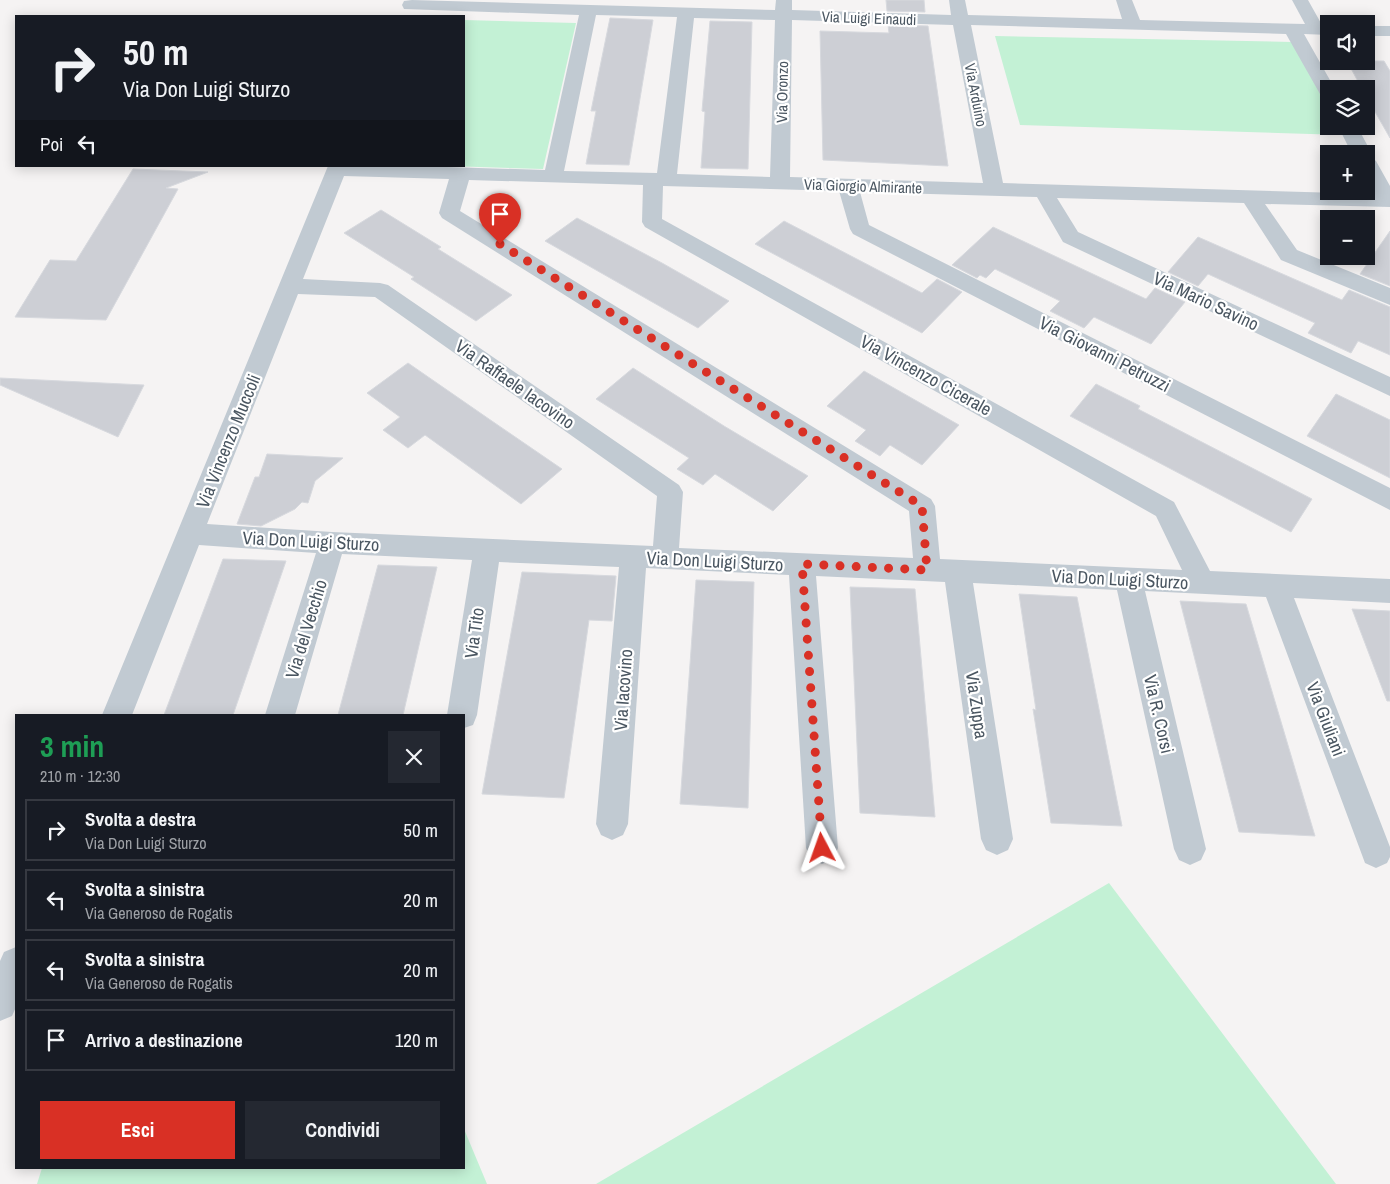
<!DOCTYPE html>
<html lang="it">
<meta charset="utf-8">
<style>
body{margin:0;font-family:"Archivo Narrow",sans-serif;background:#242831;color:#f1f3f6;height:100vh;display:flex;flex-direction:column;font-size:19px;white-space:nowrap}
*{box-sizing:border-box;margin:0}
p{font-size:16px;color:#9ea1a6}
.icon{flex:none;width:28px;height:28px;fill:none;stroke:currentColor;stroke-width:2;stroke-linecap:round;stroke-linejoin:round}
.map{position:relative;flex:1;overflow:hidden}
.sheet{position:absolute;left:15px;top:714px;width:450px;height:455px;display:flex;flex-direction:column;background:#171b24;border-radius:0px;box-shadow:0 2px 12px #0003}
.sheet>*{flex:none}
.banner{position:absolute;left:15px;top:15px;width:450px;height:152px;border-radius:0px;box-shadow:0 2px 12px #0003;background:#171b24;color:#f1f3f6;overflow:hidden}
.tools{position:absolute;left:1320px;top:15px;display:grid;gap:10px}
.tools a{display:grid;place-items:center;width:55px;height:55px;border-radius:0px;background:#171b24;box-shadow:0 2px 12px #0003;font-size:25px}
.pin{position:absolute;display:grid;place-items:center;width:42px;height:42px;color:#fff;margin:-51px -21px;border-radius:50% 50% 50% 0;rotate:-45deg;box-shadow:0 0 5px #0007}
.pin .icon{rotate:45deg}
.me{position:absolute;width:55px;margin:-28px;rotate:356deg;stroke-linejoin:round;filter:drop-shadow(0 0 4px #0008)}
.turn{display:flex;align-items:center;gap:18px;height:105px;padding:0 25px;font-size:22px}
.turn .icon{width:65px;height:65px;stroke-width:2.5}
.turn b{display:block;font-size:35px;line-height:42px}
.then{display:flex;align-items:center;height:48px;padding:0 25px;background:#0003;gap:10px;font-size:19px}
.round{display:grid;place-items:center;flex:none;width:52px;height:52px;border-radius:0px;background:#242831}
.overview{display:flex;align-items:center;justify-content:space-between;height:85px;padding:0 25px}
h1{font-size:30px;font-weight:800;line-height:38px;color:#1e9e55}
.primary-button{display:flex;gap:10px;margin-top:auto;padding:10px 25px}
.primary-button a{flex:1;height:58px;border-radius:0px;background:#d93025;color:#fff;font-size:20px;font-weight:800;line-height:58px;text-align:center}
.primary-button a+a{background:#242831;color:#f1f3f6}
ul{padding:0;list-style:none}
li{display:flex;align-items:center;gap:15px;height:62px;margin:0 10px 8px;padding:0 15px;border:2px solid #363941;border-radius:0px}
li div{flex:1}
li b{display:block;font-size:19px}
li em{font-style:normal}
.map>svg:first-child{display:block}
.green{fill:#c3f1d5}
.building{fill:#cdcfd5;stroke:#d7d9de}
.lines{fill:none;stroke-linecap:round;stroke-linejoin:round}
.minor{fill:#c1cad2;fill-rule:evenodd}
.route{stroke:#d93025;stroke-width:9;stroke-dasharray:0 16.2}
.labels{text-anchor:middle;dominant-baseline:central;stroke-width:4.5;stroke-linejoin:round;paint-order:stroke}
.far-street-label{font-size:15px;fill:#4a5661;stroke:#fff}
.street-label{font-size:18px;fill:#4a5661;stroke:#fff}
</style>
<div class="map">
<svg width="1390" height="1184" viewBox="0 0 1390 1184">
<rect width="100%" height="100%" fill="#f5f3f3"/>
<path class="green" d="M 464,20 L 576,23 L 543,169 L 448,166 L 464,166 Z
M 995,36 L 1292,42 L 1329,109 L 1329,126 L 1338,126 L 1343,135 L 1020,125 Z
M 1109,883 L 1336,1184 L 596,1184 Z
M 464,1129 L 487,1184 L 37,1184 L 42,1168 L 464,1168 Z"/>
<path class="building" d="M 886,0 L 924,0 L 925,12 L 887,11 Z
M 610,18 L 653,20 L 629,165 L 586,164 L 596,111 L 591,111 Z
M 710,21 L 752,22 L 748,169 L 701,168 L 705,112 L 702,111 Z
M 888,25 L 928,26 L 948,166 L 823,160 L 820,31 L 889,33 Z
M 1347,61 L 1384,61 L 1390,71 L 1390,138 L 1366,96 L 1366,89 L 1362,89 Z
M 133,169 L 208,172 L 166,188 L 178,189 L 106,320 L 15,317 L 50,260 L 76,261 Z
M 381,210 L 441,247 L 438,249 L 512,295 L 476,321 L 411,279 L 414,277 L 344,233 Z
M 577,218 L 662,263 L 729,301 L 698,328 L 545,241 Z
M 784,221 L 922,293 L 937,279 L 962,292 L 922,333 L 755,244 Z
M 993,227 L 1146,299 L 1155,288 L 1185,302 L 1151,344 L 1094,317 L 1084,328 L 1050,311 L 1060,301 L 995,269 L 986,278 L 980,275 L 977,278 L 952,265 Z
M 1390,231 L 1390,286 L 1360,274 Z
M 1198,237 L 1342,300 L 1349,290 L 1390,307 L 1390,355 L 1358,341 L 1351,353 L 1308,333 L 1315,323 L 1208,274 L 1198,286 L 1168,272 Z
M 408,363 L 489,419 L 562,469 L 521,504 L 425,435 L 408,448 L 383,430 L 400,417 L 367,393 Z
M 633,368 L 724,426 L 808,476 L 773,511 L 715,474 L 703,485 L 677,469 L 689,458 L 596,399 Z
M 864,371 L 959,425 L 922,465 L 890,445 L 880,456 L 855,441 L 866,430 L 827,406 Z
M 0,378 L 144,385 L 118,437 L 0,385 Z
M 1096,384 L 1140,406 L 1138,409 L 1312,499 L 1291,532 L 1070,416 Z
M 1336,394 L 1390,420 L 1390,478 L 1307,436 Z
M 267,454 L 343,458 L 315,481 L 308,503 L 302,502 L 295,509 L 261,526 L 237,524 L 255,477 L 259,477 Z
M 223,559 L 286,561 L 233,715 L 164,715 Z
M 378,565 L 437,567 L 403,715 L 338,715 Z
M 522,572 L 616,576 L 612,621 L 589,620 L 564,798 L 482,794 Z
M 696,580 L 754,582 L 748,808 L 680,804 Z
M 850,587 L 915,589 L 935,817 L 860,813 Z
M 1019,594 L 1077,597 L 1122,826 L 1051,823 L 1033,709 L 1036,710 Z
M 1180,601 L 1246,604 L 1315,836 L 1239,832 Z
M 1352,609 L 1390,611 L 1390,701 L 1387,701 Z"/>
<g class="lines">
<path class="minor" d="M 412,0 L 775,10 L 776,0 L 792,0 L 792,10 L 951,15 L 949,0 L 965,0 L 968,15 L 1122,19 L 1116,0 L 1132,0 L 1140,20 L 1305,24 L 1292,0 L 1308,0 L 1322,25 L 1329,25 L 1329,35 L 1304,34 L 1335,89 L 1329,89 L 1329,99 L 1322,98 L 1320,94 L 1286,34 L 971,25 L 1003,183 L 1374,194 L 1366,180 L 1366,154 L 1352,154 L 1338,126 L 1357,126 L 1372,154 L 1370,156 L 1376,161 L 1390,186 L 1390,207 L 1265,204 L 1297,250 L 1390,288 L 1390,305 L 1281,260 L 1244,203 L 1057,198 L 1078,232 L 1390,377 L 1390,396 L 1063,242 L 1037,197 L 860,192 L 869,225 L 1390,488 L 1390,510 L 853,234 L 850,229 L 839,191 L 663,186 L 662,219 L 1174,502 L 1210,571 L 1390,579 L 1390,603 L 1294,598 L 1390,847 L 1390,857 L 1387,863 L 1376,868 L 1365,863 L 1266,597 L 1145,591 L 1206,849 L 1201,860 L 1190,865 L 1179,860 L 1174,849 L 1117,590 L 973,583 L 1013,839 L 1008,850 L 997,855 L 986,850 L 981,839 L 945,582 L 816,576 L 838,848 L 833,859 L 822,864 L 811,859 L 806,848 L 789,575 L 646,568 L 628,824 L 623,835 L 612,840 L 601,835 L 596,824 L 619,567 L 499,562 L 477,715 L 473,725 L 464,728 L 464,715 L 447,715 L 472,560 L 342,554 L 295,715 L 265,715 L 316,553 L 199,545 L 132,715 L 102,715 L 328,166 L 415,166 L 545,170 L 579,15 L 404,9 L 402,5 L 404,1 ZM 596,15 L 677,17 L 657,173 L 564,171 ZM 694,18 L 775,20 L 770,177 L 677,174 ZM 792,20 L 953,25 L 983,183 L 790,177 ZM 344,176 L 449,179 L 439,213 L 442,218 L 909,511 L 913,558 L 679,548 L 683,492 L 679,485 L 388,285 L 380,283 L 303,279 ZM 469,180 L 643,185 L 642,222 L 645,227 L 1156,516 L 1182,570 L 940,559 L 935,506 L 931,499 L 460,211 ZM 298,294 L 375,297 L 657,496 L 653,546 L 332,532 L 207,524 Z
M 1366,26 L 1390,26 L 1390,36 L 1366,36 Z
M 16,947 L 16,1007 L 12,1016 L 0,1021 L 0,961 L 4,952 Z"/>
</g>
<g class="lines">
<path class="route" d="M 500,244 L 922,506 L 927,570 L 802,564 L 822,848"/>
</g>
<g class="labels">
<g class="far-street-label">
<text transform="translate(869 18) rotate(2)">Via Luigi Einaudi</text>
<text transform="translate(782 92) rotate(-89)">Via Oronzo</text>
<text transform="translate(976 95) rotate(79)">Via Arduino</text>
<text transform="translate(863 186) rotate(2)">Via Giorgio Almirante</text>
</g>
<g class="street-label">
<text transform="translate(1206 301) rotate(25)">Via Mario Savino</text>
<text transform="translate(1105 354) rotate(27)">Via Giovanni Petruzzi</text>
<text transform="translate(926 375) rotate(29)">Via Vincenzo Cicerale</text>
<text transform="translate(515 384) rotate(35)">Via Raffaele Iacovino</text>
<text transform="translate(228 441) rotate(-68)">Via Vincenzo Muccoli</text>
<text transform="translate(311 541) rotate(3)">Via Don Luigi Sturzo</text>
<text transform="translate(715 561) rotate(3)">Via Don Luigi Sturzo</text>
<text transform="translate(1120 579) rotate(3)">Via Don Luigi Sturzo</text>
<text transform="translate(306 629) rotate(-73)">Via del Vecchio</text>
<text transform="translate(474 633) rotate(-82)">Via Tito</text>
<text transform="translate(623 690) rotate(-86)">Via Iacovino</text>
<text transform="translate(977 705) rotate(82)">Via Zuppa</text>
<text transform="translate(1159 714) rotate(77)">Via R. Corsi</text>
<text transform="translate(1326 719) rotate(69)">Via Giuliani</text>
</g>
</g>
</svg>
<div class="tools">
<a><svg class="icon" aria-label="sound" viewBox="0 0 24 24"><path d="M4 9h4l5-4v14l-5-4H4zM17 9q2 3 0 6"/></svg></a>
<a><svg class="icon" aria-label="layers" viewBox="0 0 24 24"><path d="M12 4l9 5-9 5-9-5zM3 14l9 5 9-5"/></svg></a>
<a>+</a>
<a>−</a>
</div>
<div class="pin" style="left:500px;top:244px;background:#d93025"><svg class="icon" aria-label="arrive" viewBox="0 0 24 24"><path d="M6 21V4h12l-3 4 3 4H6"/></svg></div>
<svg class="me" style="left:822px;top:848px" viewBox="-20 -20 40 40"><path d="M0-17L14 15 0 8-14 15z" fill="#d93025" stroke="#fff" stroke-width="4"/></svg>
<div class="banner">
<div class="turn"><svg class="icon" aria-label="right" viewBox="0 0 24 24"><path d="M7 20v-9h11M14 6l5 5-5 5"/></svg><div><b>50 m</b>Via Don Luigi Sturzo</div></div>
<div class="then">Poi<svg class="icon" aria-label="left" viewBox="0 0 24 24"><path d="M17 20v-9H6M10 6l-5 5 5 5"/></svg></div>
</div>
<section class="sheet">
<div class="overview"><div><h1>3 min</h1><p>210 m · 12:30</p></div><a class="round"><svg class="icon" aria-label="close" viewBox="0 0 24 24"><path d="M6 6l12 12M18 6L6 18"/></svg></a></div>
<ul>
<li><svg class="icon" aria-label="right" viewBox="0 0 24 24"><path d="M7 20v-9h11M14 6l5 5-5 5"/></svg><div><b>Svolta a destra</b><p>Via Don Luigi Sturzo</p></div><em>50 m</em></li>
<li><svg class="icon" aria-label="left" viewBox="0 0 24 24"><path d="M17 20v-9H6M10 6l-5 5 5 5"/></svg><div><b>Svolta a sinistra</b><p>Via Generoso de Rogatis</p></div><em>20 m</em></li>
<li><svg class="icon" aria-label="left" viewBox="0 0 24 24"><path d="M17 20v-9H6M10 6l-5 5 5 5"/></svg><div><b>Svolta a sinistra</b><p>Via Generoso de Rogatis</p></div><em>20 m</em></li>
<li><svg class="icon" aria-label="arrive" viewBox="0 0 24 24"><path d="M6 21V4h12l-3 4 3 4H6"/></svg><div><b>Arrivo a destinazione</b></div><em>120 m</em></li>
</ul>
<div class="primary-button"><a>Esci</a><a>Condividi</a></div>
</section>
</div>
